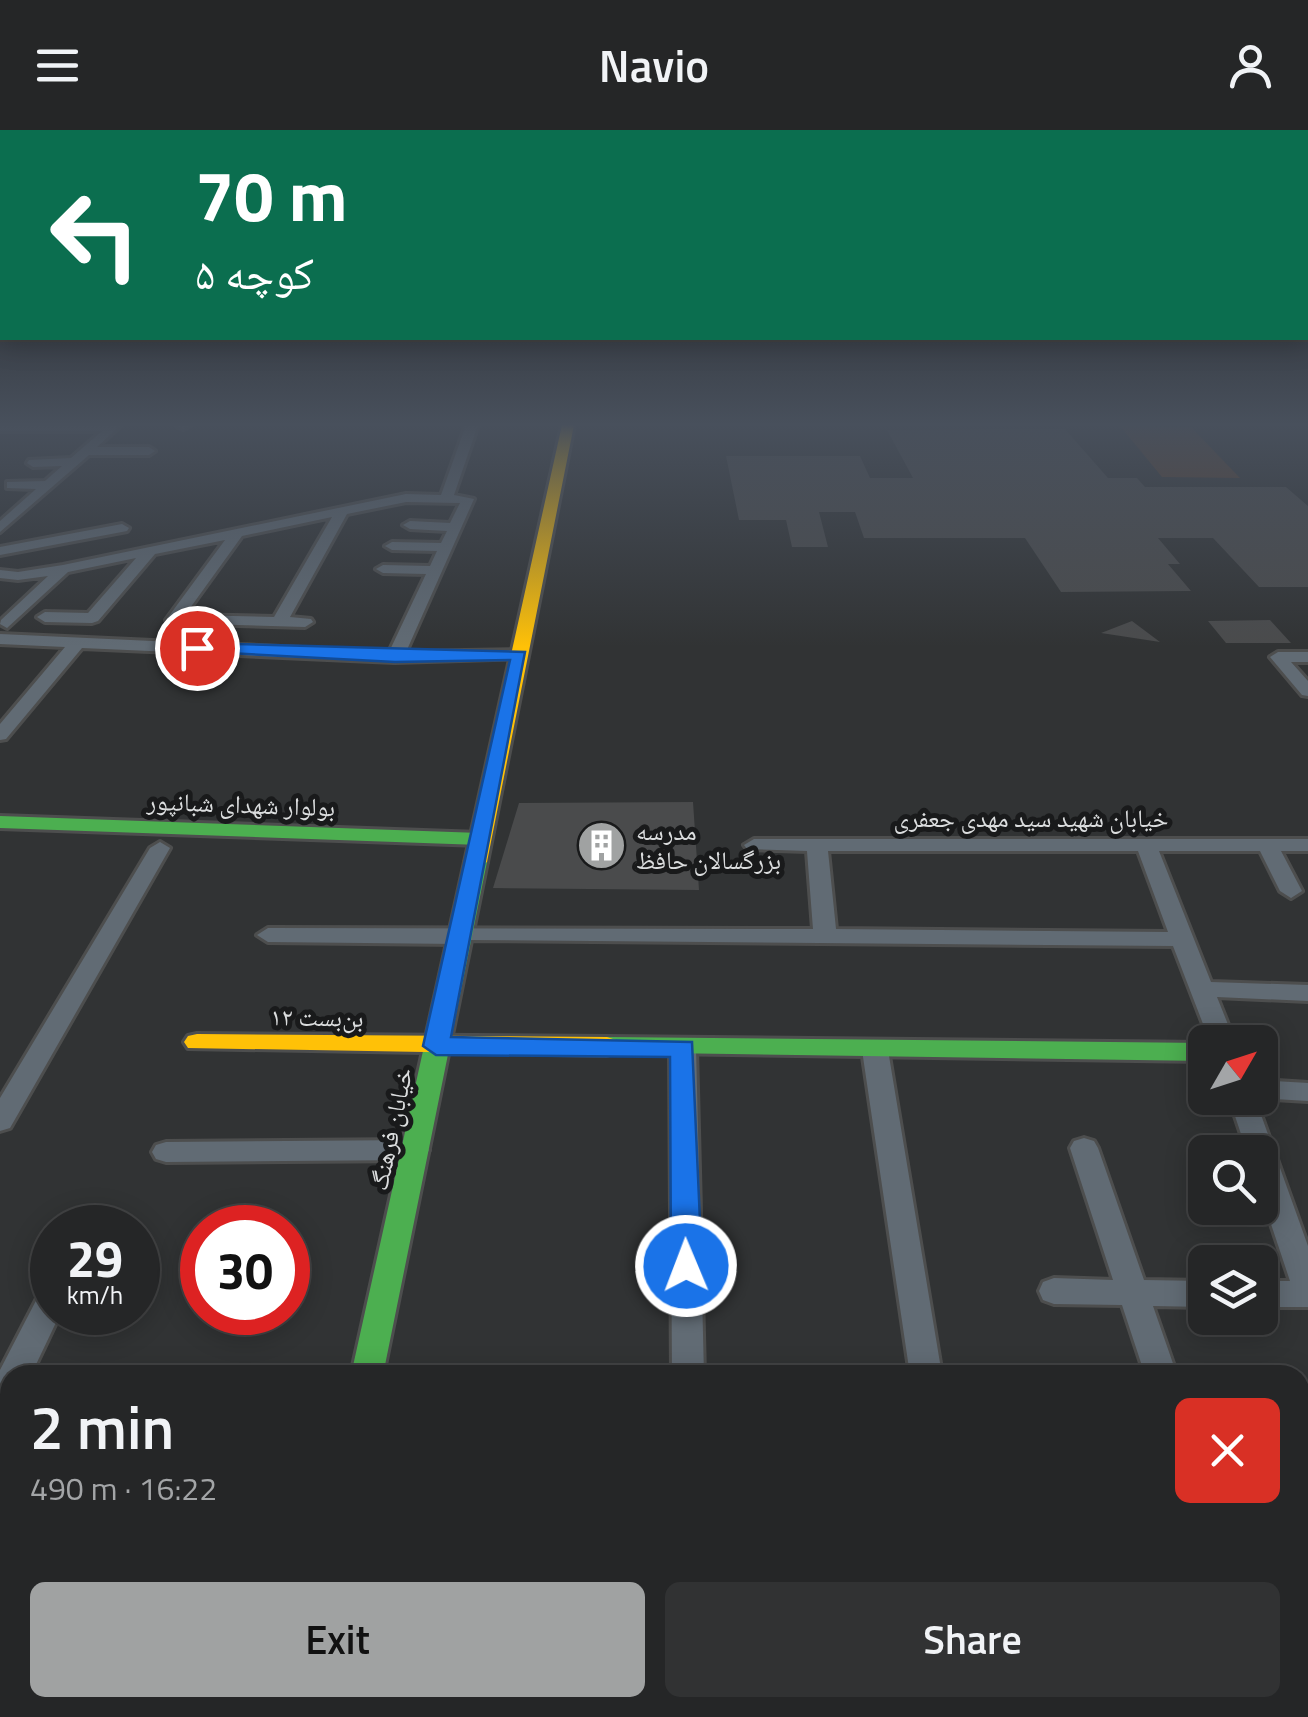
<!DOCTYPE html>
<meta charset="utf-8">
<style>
body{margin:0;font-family:"Titillium Web","Noto Naskh Arabic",sans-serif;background:#313233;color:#f1f3f6;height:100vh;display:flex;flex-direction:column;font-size:38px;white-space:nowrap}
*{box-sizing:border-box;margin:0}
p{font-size:32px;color:#a3a5a7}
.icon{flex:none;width:55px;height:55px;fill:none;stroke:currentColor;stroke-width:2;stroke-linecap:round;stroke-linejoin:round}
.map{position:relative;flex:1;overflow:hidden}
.panel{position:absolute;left:0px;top:1235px;width:1310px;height:352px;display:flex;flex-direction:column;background:#252627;border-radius:30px 30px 0 0;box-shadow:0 5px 25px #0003,0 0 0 2px #424344}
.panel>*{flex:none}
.guide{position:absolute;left:0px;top:0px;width:1310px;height:210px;box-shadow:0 5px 25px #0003,0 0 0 2px #424344;background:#0b6e4f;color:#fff;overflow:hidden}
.needle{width:65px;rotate:51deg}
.tools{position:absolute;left:1188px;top:895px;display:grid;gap:20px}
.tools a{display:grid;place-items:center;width:90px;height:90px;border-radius:15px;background:#252627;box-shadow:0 5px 25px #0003,0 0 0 2px #424344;font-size:50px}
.speed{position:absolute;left:30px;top:1075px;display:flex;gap:20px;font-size:50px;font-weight:700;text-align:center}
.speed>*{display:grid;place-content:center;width:130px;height:130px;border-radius:50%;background:#252627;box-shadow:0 5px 25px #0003,0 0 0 2px #424344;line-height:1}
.speed small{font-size:25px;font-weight:400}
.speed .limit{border:15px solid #d22;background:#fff;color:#111}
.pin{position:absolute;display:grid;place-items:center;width:85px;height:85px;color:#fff;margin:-42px;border:5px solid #fff;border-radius:50%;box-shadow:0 2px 10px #0007}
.me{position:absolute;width:110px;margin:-55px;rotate:359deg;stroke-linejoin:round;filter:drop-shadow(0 0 8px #0008)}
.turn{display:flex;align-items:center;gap:35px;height:210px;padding:0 30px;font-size:45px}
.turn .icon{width:130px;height:130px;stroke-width:2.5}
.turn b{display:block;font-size:70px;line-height:85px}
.round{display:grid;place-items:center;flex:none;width:105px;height:105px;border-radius:15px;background:#313233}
.overview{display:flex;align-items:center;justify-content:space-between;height:170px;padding:0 30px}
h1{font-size:60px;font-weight:600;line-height:75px}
.button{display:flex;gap:20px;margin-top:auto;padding:20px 30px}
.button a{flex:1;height:115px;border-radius:15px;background:#a0a2a2;color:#111;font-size:40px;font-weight:600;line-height:115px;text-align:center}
.button a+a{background:#313233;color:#f1f3f6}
header{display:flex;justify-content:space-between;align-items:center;height:130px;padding:0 30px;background:#252627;font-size:45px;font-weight:600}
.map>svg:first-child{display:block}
.green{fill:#5b3f2c}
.building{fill:#4a4b4c}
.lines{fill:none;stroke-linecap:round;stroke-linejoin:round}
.street-casing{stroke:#4d4e4e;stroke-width:6}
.fast-casing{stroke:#4d4e4e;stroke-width:6}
.slow-casing{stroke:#4d4e4e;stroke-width:6}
.street{fill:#616b74;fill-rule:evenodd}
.fast{fill:#4caf50;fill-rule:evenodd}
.slow{fill:#ffc107;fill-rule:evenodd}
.route{fill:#1a73e8;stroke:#114b97;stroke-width:2.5}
.labels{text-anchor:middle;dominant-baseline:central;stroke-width:10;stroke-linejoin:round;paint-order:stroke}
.street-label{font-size:25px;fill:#dbddde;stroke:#191a1b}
.poi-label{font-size:25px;fill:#dbddde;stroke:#191a1b;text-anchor:start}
</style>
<header><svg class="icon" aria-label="menu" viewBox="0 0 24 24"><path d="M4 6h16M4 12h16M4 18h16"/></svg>Navio<svg class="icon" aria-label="person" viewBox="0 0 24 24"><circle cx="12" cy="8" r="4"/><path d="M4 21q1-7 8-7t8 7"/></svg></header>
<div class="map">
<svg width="1308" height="1587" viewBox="0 0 1308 1587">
<rect width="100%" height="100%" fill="#313334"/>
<path class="green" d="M 1120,296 L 1191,297 L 1240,348 L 1162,347 Z"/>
<path class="building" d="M 1065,299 L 1108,348 L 1137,348 L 1145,357 L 1286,357 L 1308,376 L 1308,457 L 1259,457 L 1213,408 L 1158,408 L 1180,434 L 1168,434 L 1191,461 L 1061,462 L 1025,408 L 864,408 L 855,382 L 819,382 L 828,417 L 792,417 L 786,390 L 739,390 L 726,326 L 860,326 L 870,348 L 913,348 L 887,300 Z
M 1270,490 L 1291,513 L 1226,513 L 1208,491 Z
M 1132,491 L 1160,512 L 1101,503 Z
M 693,672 L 699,760 L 493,758 L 519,673 Z"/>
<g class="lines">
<defs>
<path id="street" d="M 0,295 L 121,295 L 97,317 L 149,317 L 155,321 L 149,325 L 89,325 L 0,402 L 0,391 L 36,359 L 7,358 L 7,352 L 45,351 L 62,336 L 33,337 L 27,333 L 29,330 L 71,328 L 102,301 L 0,301 Z
M 191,295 L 183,299 L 177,296 L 178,295 Z
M 466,295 L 478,295 L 454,365 L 474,369 L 406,522 L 519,520 L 525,522 L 525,528 L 395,532 L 82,518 L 6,609 L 0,610 L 0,594 L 65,517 L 0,514 L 0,504 L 389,522 L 426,444 L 383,443 L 376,439 L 383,435 L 430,436 L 437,421 L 392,420 L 385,416 L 392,412 L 441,413 L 447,401 L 410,399 L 403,395 L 410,391 L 450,393 L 460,373 L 406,372 L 347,384 L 290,487 L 311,489 L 313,492 L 305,497 L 168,493 L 166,490 L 225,410 L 155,424 L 98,491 L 92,493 L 45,492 L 37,487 L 45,482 L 88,483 L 136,428 L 68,442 L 7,498 L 0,494 L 1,490 L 48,446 L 18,450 L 0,448 L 0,440 L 18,442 L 63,435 L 406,364 L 441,365 ZM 332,387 L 274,487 L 185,485 L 242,406 Z
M 122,394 L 129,398 L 127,401 L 0,425 L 0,417 Z
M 1278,522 L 1308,522 L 1308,532 L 1291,532 L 1308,551 L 1308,566 L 1302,565 L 1270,527 Z
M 754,709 L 1308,709 L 1308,721 L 1281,721 L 1302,761 L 1291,768 L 1280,761 L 1260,721 L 1159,721 L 1211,852 L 1308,855 L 1308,871 L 1217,867 L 1235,912 L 1210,912 L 1173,816 L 468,810 L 459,814 L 268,812 L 257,805 L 268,798 L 813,799 L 807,721 L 747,719 L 744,715 ZM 828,721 L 1138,721 L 1168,802 L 836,799 Z
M 160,712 L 170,718 L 10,998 L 0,1001 L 0,968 L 150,718 Z
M 683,909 L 692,912 L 696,918 L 704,1245 L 672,1245 L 670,918 L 674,912 Z
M 875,911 L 884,914 L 888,920 L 942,1245 L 910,1245 L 862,920 L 866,914 Z
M 1260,950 L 1308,953 L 1308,971 L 1258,968 Z
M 1229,968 L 1255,968 L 1308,1116 L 1308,1177 L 1260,1177 L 1260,1151 L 1290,1151 L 1260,1061 L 1260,1022 L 1247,1022 Z
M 1084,1008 L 1094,1011 L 1098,1018 L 1144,1150 L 1205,1151 L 1205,1177 L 1153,1176 L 1177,1245 L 1145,1245 L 1122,1175 L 1054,1174 L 1043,1170 L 1039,1161 L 1043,1152 L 1054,1148 L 1113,1150 L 1070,1018 L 1074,1011 Z
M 415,1010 L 425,1013 L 429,1020 L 425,1027 L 415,1030 L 166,1032 L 156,1029 L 152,1022 L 156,1015 L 166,1012 Z
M 52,1157 L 52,1182 L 61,1182 L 31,1245 L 10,1245 L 10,1284 L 0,1288 L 0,1240 L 41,1161 Z
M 0,1515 L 10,1515 L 10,1555 L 0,1555 Z
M 10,1564 L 10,1578 L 44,1578 L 41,1587 L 1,1587 Z
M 670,1578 L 710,1578 L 710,1587 L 670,1587 Z
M 977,1578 L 1017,1578 L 1019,1587 L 979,1587 Z
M 1252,1578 L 1292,1578 L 1295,1587 L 1255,1587 Z"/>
<path id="fast" d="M 0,686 L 480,703 L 490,709 L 480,715 L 0,698 Z
M 476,726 L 487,732 L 383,1245 L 351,1245 L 465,732 Z
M 607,907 L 1205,913 L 1205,931 L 598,922 L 594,916 L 598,910 Z
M 277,1578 L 317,1578 L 315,1587 L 275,1587 Z"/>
<path id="slow" d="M 562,295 L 574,295 L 487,732 L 476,738 L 465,732 Z
M 197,904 L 607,907 L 616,910 L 620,916 L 616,922 L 607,925 L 188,918 L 184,912 L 188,906 Z"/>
</defs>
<use href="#street" class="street-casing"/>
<use href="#fast" class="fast-casing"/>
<use href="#slow" class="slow-casing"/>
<use href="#street" class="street"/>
<use href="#fast" class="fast"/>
<use href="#slow" class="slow"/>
</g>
<linearGradient id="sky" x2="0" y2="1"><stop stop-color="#1b1c1d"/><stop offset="0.57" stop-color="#48505c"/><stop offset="1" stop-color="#48505c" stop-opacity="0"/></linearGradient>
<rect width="1308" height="517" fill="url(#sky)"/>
<path class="route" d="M 197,513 L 525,522 L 451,907 L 692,912 L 702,1136 L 697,1145 L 686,1148 L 676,1145 L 671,1136 L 670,927 L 436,925 L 423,916 L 510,530 L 395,532 L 191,521 L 189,518 Z"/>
<defs>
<symbol id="building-disc" viewBox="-11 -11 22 22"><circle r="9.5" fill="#a0a2a2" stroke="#191a1b"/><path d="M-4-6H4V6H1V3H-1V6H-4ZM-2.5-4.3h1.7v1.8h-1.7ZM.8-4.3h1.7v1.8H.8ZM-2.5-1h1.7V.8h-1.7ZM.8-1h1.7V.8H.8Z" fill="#fff"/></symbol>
</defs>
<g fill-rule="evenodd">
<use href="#building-disc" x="574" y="688" width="55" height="55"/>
</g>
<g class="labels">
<g class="street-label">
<text transform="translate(241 674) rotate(2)">بولوار شهدای شبانپور</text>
<text x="1031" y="688">خیابان شهید سید مهدی جعفری</text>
<text transform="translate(317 887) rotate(1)">بن‌بست ۱۲</text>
<text transform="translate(391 999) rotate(-78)">خیابان فرهنگ</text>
</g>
<g class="poi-label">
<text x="636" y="701">مدرسه<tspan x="636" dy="29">بزرگسالان حافظ</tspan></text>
</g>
</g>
</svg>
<div class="tools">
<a><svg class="needle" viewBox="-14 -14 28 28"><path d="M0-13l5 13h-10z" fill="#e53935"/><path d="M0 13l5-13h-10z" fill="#a3a5a7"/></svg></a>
<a><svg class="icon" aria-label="search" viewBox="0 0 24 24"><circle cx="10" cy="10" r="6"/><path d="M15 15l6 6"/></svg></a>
<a><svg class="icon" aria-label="layers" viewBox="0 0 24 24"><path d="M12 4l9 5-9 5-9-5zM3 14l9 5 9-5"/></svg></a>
</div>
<div class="speed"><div>29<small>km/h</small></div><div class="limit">30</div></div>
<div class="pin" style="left:197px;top:518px;background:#d93025"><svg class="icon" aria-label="arrive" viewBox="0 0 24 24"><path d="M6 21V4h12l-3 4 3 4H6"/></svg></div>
<svg class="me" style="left:686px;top:1136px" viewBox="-20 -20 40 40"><circle r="17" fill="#1a73e8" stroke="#fff" stroke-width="3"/><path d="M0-11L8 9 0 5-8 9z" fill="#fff"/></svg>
<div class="guide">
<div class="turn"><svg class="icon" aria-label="left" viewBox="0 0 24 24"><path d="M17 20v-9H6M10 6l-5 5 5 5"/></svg><div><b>70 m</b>کوچه ۵</div></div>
</div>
<section class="panel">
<div class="overview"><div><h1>2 min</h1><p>490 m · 16:22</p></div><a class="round" style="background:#d93025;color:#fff"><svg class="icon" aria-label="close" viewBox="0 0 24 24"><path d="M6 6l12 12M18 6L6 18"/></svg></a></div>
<div class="button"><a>Exit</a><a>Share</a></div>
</section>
</div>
